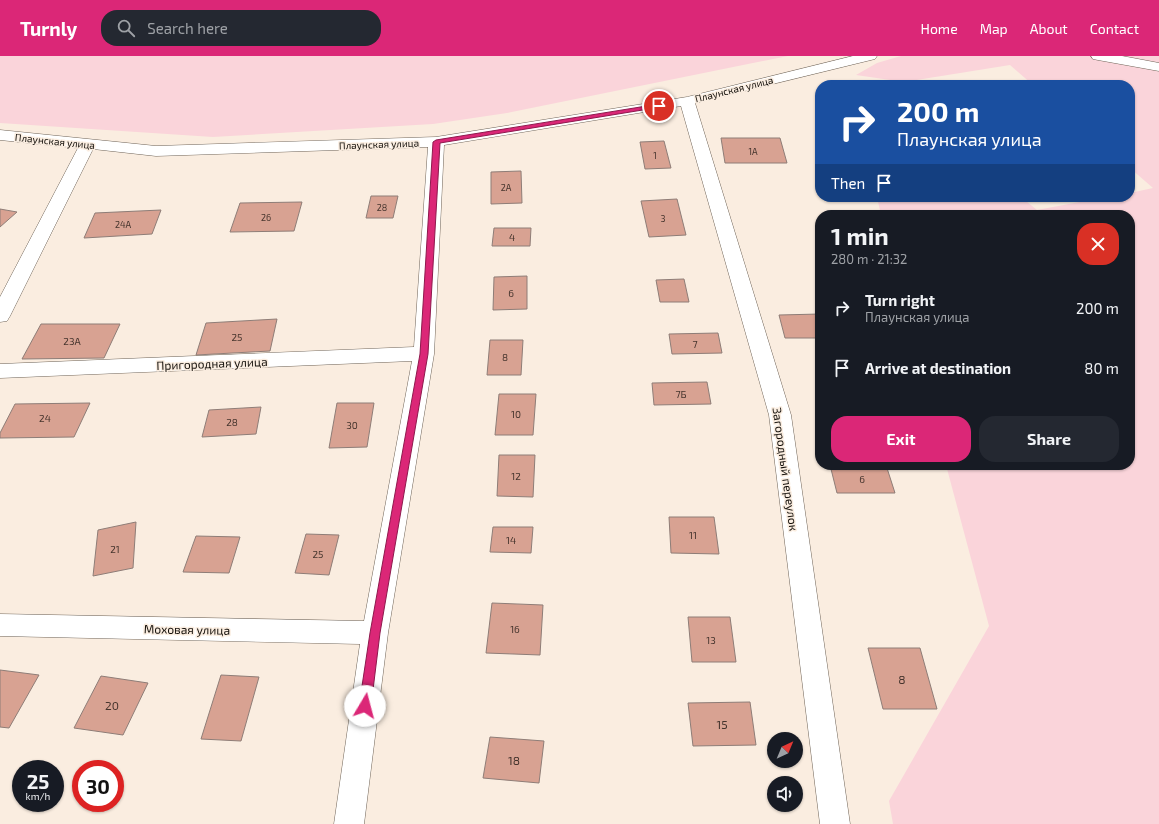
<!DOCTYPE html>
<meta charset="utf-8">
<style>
body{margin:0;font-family:"Exo 2",sans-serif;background:#242831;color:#f1f3f6;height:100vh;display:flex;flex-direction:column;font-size:15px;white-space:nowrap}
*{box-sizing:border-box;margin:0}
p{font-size:13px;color:#9ea1a6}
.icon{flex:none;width:22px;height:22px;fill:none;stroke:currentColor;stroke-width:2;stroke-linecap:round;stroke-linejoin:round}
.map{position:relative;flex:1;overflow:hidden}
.drawer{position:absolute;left:815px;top:154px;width:320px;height:260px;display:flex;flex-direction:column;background:#171b24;border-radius:16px;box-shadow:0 1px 3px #0004}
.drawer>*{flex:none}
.top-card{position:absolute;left:815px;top:24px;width:320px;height:122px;border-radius:16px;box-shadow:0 1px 3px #0004;background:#1a4fa0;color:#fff;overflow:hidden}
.needle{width:26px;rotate:44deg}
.buttons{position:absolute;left:767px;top:676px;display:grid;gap:8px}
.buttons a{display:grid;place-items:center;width:36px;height:36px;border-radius:50%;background:#171b24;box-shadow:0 1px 3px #0004;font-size:20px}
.speed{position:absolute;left:12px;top:704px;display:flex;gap:8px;font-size:20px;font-weight:700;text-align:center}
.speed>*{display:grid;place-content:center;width:52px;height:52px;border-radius:50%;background:#171b24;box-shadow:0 1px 3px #0004;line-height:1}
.speed small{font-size:10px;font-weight:400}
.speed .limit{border:6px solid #d22;background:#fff;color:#111}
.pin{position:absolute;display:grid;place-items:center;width:34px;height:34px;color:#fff;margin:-17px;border:2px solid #fff;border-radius:50%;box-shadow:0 1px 4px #0007}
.me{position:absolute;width:44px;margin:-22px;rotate:8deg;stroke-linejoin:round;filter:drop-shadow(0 0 3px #0008)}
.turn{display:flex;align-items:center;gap:14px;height:84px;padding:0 16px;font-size:18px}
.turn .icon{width:52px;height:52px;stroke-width:2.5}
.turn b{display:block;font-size:28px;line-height:34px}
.then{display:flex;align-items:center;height:38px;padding:0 16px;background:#0003;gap:8px;font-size:15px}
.round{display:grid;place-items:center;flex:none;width:42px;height:42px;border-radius:16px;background:#242831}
.headline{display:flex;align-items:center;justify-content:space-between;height:68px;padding:0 16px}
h1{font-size:24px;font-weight:700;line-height:30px}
.action{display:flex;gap:8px;margin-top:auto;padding:8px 16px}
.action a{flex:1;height:46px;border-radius:16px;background:#db2777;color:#fff;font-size:16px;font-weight:700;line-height:46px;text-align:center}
.action a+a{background:#242831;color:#f1f3f6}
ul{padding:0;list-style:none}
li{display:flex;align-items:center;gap:12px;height:60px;padding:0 16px}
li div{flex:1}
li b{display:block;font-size:15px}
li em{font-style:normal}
header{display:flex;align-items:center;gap:24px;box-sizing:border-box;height:56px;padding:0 20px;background:#db2777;color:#fff}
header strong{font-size:19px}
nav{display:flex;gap:22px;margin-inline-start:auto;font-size:14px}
.search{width:280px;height:36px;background:#242831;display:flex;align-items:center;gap:10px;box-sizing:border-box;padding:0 14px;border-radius:16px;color:#9ea1a6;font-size:15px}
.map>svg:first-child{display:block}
.green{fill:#fad4da}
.building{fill:#d8a292;stroke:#8e7d77}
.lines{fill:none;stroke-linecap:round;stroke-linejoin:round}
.minor-casing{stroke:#6f6458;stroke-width:1}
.minor{fill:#fff;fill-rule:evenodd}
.route{fill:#db2777;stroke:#8e194d}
.labels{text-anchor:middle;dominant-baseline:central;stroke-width:3;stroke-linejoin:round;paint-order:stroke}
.far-number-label{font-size:9px;fill:#45342d}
.far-street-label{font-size:10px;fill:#14100b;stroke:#faede0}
.number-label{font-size:10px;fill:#45342d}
.street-label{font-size:12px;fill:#14100b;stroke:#faede0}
.near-number-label{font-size:12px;fill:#45342d}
</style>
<header>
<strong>Turnly</strong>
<div class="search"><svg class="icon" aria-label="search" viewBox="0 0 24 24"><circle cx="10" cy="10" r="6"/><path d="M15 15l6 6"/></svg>Search here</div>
<nav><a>Home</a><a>Map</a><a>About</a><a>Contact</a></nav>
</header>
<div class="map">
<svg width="1159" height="768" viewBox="0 0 1159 768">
<rect width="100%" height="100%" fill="#faede0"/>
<path class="green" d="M 0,0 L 788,0 L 507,57 L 433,68 L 213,81 L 0,67 Z
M 901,0 L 1159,0 L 1159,768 L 893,768 L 889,745 L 989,570 L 946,409 L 1130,409 L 1130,159 L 881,159 L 877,141 L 1021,141 L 1037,154 L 1106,141 L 1130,141 L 1130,137 L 1153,132 L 1130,112 L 1130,29 L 1033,29 L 1010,9 L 904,26 L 856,19 L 877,7 Z"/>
<path class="building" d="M 721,82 L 780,82 L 787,107 L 725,107 Z
M 664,85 L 671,112 L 645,113 L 640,86 Z
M 521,115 L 522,147 L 491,148 L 491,116 Z
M 371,140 L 398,140 L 393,162 L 366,162 Z
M 677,143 L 686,179 L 649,181 L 641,145 Z
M 302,146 L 294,175 L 230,176 L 240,147 Z
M 0,153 L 17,156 L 0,171 Z
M 161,154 L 152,178 L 84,182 L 95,157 Z
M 494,172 L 531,172 L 530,190 L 492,190 Z
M 527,220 L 527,253 L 493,254 L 494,221 Z
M 684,223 L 689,246 L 660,246 L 656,224 Z
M 820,258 L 820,282 L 785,282 L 779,259 Z
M 277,263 L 270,295 L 196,299 L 206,267 Z
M 41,268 L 120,268 L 104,302 L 22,303 Z
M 718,277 L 722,297 L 672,298 L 669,278 Z
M 490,284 L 523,284 L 521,319 L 487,319 Z
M 707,326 L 711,348 L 654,349 L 652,327 Z
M 499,338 L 536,338 L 533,379 L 495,379 Z
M 90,347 L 74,381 L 0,382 L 0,377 L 15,348 Z
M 337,347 L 374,347 L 367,391 L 329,392 Z
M 261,351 L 256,378 L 202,381 L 209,354 Z
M 499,399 L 535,399 L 533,441 L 497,440 Z
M 830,409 L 886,409 L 895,437 L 837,437 Z
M 669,461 L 714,461 L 719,498 L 671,497 Z
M 136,466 L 133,512 L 93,520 L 98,474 Z
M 493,471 L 533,471 L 531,497 L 490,496 Z
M 306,478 L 339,479 L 329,519 L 295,517 Z
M 196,480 L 240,481 L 229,517 L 183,516 Z
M 492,547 L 543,549 L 540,599 L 486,597 Z
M 688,561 L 730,561 L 736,606 L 692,606 Z
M 868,592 L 920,592 L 937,653 L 883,653 Z
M 0,614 L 39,619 L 9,672 L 0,671 Z
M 221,619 L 259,621 L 241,685 L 201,683 Z
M 101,620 L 148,627 L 123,679 L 74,672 Z
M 750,646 L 756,689 L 693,690 L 688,647 Z
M 490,681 L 544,685 L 539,727 L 483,722 Z"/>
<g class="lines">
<defs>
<path id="minor" d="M 853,0 L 877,0 L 875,3 L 695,47 L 791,359 L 850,768 L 820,768 L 769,359 L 681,50 L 444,89 L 434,298 L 388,577 L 364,768 L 334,768 L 360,588 L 0,580 L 0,558 L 364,565 L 412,305 L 0,322 L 0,308 L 414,291 L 428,91 L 156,100 L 93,93 L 10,260 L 7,265 L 0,266 L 0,241 L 78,92 L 0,84 L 0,74 L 156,90 L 436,81 L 687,41 Z
M 1091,0 L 1122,0 L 1159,7 L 1159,15 L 1098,4 L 1093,3 Z"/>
</defs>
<use href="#minor" class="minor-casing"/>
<use href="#minor" class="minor"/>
</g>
<path class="route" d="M 659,48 L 662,50 L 661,51 L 440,87 L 428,298 L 380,577 L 371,650 L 369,654 L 365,656 L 361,654 L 359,650 L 370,577 L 420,298 L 433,86 L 436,84 Z"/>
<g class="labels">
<g class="far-number-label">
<text x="753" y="95">1А</text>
<text x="655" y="99">1</text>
<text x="506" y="131">2А</text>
<text x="382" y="151">28</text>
<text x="266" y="161">26</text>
<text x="663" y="162">3</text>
<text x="123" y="168">24А</text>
</g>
<g class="far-street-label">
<text transform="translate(734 33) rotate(-14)">Плаунская улица</text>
<text transform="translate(55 85) rotate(6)">Плаунская улица</text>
<text transform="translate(379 88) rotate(-2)">Плаунская улица</text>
</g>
<g class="number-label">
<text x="512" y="181">4</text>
<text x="511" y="237">6</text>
<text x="237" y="281">25</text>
<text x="72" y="285">23А</text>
<text x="695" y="288">7</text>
<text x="505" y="301">8</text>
<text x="681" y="338">7Б</text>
<text x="516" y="358">10</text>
<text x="45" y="362">24</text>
<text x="232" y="366">28</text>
<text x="352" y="369">30</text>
<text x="516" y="420">12</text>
<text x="862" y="423">6</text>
<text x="693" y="479">11</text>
<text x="511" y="484">14</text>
<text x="115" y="493">21</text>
<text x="318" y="498">25</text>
<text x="515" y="573">16</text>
<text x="711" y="584">13</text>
</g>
<g class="street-label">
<text transform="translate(212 307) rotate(-2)">Пригородная улица</text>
<text transform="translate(786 413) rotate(82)">Загородный переулок</text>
<text transform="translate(187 573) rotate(1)">Моховая улица</text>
</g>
<g class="near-number-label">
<text x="902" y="623">8</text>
<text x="112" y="649">20</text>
<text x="722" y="668">15</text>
<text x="514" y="704">18</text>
</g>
</g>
</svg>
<div class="buttons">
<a><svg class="needle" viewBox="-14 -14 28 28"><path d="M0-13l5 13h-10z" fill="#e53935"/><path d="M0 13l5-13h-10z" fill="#9ea1a6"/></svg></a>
<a><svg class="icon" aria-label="sound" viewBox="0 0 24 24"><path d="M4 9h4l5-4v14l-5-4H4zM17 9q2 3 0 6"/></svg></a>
</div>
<div class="speed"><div>25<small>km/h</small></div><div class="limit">30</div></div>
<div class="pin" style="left:659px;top:50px;background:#d93025"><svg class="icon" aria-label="arrive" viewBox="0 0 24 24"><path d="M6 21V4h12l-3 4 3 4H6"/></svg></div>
<svg class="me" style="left:365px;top:650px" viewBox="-20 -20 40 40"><circle r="19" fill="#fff"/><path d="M0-13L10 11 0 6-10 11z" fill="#db2777"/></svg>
<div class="top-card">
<div class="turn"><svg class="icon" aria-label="right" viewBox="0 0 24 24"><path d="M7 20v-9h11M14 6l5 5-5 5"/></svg><div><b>200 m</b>Плаунская улица</div></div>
<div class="then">Then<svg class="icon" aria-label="arrive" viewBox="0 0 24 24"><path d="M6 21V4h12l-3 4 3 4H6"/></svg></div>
</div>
<section class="drawer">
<div class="headline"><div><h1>1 min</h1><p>280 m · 21:32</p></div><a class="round" style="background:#d93025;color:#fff"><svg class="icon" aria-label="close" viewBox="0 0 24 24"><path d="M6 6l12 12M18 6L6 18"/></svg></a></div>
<ul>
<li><svg class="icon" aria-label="right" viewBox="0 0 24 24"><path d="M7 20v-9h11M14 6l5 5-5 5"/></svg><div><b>Turn right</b><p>Плаунская улица</p></div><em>200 m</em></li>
<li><svg class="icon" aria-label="arrive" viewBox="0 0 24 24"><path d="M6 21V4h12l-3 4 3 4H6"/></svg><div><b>Arrive at destination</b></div><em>80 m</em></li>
</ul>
<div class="action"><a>Exit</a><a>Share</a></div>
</section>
</div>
